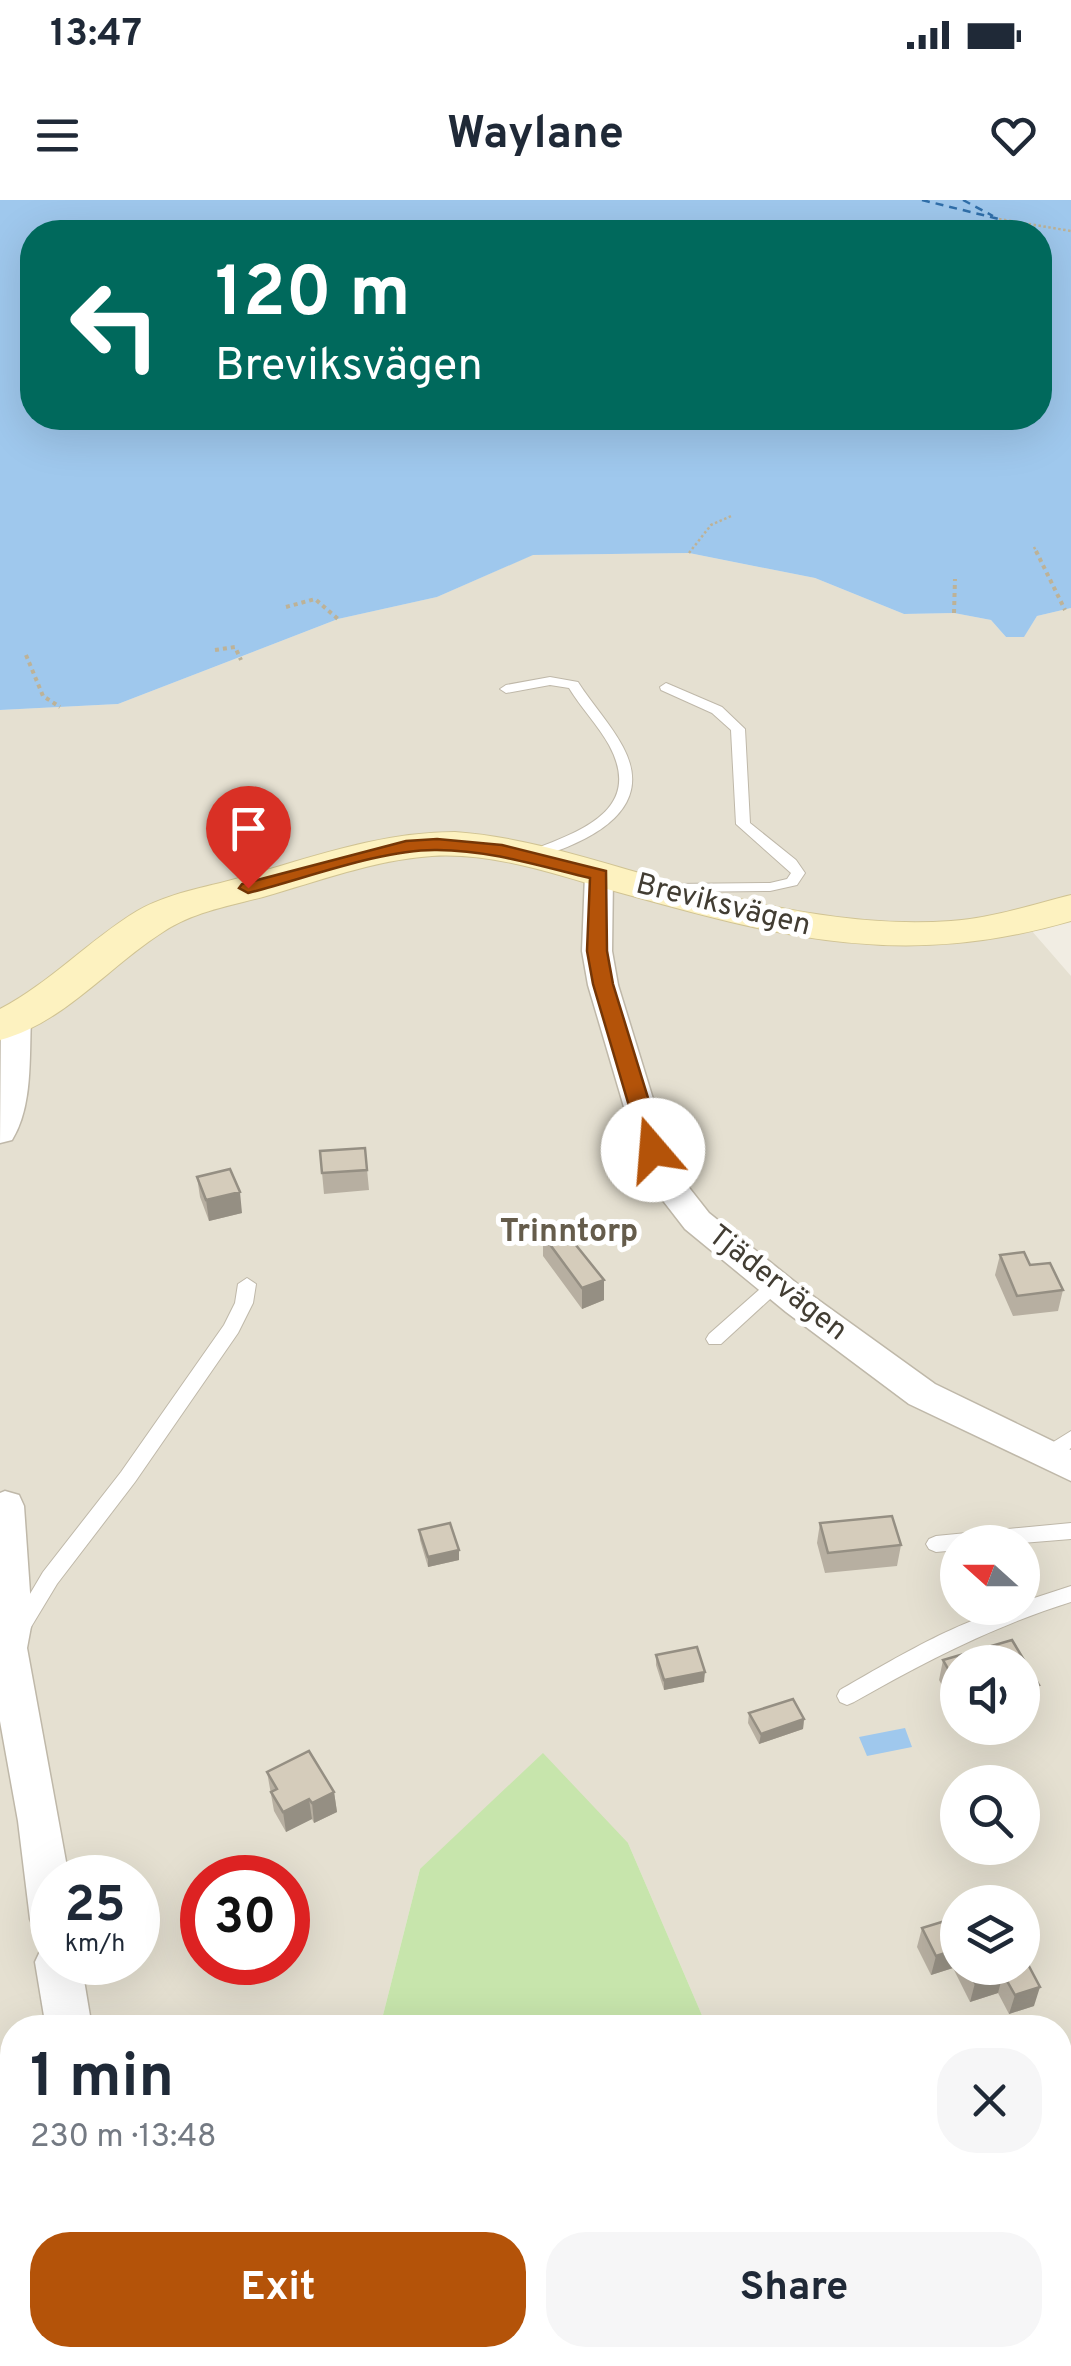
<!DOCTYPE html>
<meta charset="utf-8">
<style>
body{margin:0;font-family:Overpass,sans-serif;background:#f6f6f7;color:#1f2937;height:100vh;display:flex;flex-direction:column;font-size:38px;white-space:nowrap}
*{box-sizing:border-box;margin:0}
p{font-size:32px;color:#747a83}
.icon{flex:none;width:55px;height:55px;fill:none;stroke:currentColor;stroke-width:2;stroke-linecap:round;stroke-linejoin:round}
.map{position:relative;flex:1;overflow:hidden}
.drawer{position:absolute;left:0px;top:1815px;width:1072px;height:352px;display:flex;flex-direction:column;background:#fff;border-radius:40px 40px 0 0;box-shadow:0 10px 40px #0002}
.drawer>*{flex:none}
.guide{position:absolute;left:20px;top:20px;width:1032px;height:210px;border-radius:40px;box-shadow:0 10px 40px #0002;background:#00695c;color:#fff;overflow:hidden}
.needle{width:65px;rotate:291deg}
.buttons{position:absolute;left:940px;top:1325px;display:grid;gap:20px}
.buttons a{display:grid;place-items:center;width:100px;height:100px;border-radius:50%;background:#fff;box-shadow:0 10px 40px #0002;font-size:50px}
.speed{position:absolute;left:30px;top:1655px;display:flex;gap:20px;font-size:50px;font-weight:700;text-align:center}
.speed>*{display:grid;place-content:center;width:130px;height:130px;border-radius:50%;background:#fff;box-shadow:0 10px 40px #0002;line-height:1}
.speed small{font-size:25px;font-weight:400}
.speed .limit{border:15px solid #d22;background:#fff;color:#111}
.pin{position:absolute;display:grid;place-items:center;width:85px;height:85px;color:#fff;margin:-102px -42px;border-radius:50% 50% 50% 0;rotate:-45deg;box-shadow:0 0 10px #0007}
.pin .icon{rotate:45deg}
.me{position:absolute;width:110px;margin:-55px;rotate:342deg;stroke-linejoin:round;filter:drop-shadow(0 0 8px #0008)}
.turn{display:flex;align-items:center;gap:35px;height:210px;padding:0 30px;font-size:45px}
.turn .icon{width:130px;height:130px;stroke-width:2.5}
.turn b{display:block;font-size:70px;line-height:85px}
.round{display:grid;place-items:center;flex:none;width:105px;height:105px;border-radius:40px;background:#f6f6f7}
.head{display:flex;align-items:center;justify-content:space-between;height:170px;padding:0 30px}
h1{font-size:60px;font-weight:700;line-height:75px}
.cta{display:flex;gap:20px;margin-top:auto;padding:20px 30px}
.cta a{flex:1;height:115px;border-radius:40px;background:#b45309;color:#fff;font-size:40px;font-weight:700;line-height:115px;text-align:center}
.cta a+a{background:#f6f6f7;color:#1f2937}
.status{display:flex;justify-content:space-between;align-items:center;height:70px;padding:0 50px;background:#fff;direction:ltr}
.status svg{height:28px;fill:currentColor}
header{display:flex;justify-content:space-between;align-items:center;height:130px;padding:0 30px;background:#fff;font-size:45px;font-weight:700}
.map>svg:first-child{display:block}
.residential{fill:#e5e0d1;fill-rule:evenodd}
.green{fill:#c7e5ac}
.water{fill:#9fc8ed;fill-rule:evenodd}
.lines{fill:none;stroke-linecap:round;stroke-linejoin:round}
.ferry{stroke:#306faa;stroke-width:2.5;stroke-dasharray:8 6;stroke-linecap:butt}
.lane-casing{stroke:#bfb8a9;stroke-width:2}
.street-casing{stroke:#bfb8a9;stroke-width:3}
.secondary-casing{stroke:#d0c393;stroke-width:2}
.path-far1{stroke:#bdb297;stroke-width:2.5;stroke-dasharray:2.5 2.5;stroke-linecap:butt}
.path{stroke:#bdb297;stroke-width:4;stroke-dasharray:4 4;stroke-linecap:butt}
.lane{fill:#fff;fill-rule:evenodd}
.street{fill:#fff;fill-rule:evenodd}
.secondary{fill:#fdf2c0;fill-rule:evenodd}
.wall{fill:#b7afa1}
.shaded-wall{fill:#958f83}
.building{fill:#d5ccbb;stroke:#958f83;stroke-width:2.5}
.route{fill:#b45309;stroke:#753606;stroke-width:2.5}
.labels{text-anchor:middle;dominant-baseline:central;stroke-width:10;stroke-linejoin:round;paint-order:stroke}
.street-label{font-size:30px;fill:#423d33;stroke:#fff}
.neighbourhood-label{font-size:32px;font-weight:bold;fill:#655c4b;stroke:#fff}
</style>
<div class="status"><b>13:47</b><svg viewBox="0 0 49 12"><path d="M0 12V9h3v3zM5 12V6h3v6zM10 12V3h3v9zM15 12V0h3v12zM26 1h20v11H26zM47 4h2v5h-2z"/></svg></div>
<header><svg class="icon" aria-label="menu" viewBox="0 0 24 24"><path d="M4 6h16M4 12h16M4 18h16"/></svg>Waylane<svg class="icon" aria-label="heart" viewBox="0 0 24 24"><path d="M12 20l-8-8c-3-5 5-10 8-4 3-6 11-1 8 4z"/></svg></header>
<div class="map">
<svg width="1071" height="2166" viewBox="0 0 1071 2166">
<rect width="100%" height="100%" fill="#f1ede3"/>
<path class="residential" d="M 689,353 L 815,378 L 904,414 L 954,413 L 991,420 L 1006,437 L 1024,436 L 1037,416 L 1071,408 L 1071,694 L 1018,715 L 1071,776 L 1071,1908 L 1060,1905 L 1060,1828 L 735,1828 L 704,1820 L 628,1643 L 420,1669 L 380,1827 L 12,1828 L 12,2155 L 445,2155 L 448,2166 L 0,2166 L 0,510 L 118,504 L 338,419 L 437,397 L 532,355 ZM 958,1342 L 1022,1342 L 1022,1408 L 958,1408 ZM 958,1462 L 1022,1462 L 1022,1528 L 958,1528 ZM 958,1582 L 1022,1582 L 1022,1648 L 958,1648 ZM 52,1678 L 138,1678 L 138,1762 L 52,1762 ZM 202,1678 L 288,1678 L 288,1762 L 202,1762 ZM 958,1702 L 1022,1702 L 1022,1768 L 958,1768 Z"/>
<path class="green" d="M 543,1553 L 628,1643 L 704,1820 L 735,1827 L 380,1827 L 420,1669 Z
M 1060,1905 L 1071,1908 L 1071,2166 L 448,2166 L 445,2155 L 1060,2155 Z"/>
<path class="water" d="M 0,0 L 1071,0 L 1071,408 L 1037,416 L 1024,437 L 1006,437 L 991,420 L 954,413 L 904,414 L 815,378 L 689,353 L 533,355 L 437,397 L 338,419 L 118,504 L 0,510 ZM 32,32 L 1040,32 L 1040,218 L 32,218 Z
M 905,1528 L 912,1547 L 867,1556 L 859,1537 Z"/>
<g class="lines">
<path class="ferry" d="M 922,0 L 999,19
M 963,0 L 993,16"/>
<defs>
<path id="lane" d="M 550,477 L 578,482 C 592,504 611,524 623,547 C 659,614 581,645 530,660 L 525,659 L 525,653 C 574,633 646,613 609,545 C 598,525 581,508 569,488 L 550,485 L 506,493 L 500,489 L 506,485 Z
M 666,483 L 722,507 L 745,529 L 750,623 L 796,660 L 805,673 L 797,685 L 770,691 L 673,692 L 666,688 L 673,684 L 770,683 L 787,679 L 791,673 L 736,624 L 731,530 L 712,513 L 661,490 L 660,487 Z
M 247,1078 L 256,1084 L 253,1103 L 238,1133 L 135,1282 L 57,1384 L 28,1432 L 21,1434 L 14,1432 L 11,1426 L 43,1372 L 121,1272 L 224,1125 L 235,1103 L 238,1084 Z
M 775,1079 L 784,1085 L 781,1089 L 721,1144 L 709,1144 L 706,1139 L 709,1134 L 769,1081 Z
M 1071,1231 L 1071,1248 L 1056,1259 L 1042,1259 L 1040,1254 L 1042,1249 Z
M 1071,1323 L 1071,1339 L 1022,1343 L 958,1342 L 958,1350 L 936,1352 L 929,1349 L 926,1344 L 929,1339 L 936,1336 Z
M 1071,1386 L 1071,1402 C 994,1426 924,1462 854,1502 L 847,1505 L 840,1502 L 837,1496 L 840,1490 C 882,1466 977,1408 1022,1408 L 1022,1402 Z"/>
<path id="street" d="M 599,666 L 609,669 L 613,675 L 612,751 L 618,785 L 669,951 L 687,985 L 709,1013 L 810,1094 L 935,1184 L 1071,1250 L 1071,1281 L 909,1204 L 786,1112 L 685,1029 L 661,998 L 637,951 L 588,785 L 582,751 L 585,675 L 589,669 Z
M 16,809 L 27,812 L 31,819 C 29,858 33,906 12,940 L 0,943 L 1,819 L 5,812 Z
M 5,1291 L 19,1295 L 24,1306 L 32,1421 L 27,1448 L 69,1678 L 52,1678 L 52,1739 L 36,1733 L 30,1719 L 18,1621 L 0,1521 L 0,1293 Z
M 52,1743 L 52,1762 L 81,1762 L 92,1828 L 46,1828 L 35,1762 L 42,1747 Z
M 12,2033 L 12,2083 L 0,2087 L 0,2037 Z
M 115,2155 L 167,2155 L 168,2166 L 116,2166 Z"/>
<path id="secondary" d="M 455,632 C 526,637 595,661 664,680 C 757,705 854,728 951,721 C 992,718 1031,705 1071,695 L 1071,721 C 905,769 786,739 625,694 C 562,677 498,652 432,656 C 374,660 319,681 263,697 C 229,706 193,712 163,732 C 109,766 64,823 0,840 L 0,809 C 50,783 89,740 137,711 C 168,693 204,688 239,678 C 310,658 380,632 455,632 Z"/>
</defs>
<use href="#lane" class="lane-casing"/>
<use href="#street" class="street-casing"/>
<use href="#secondary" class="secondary-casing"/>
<path class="path-far1" d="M 999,19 L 1071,31
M 1013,32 L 1020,22
M 1034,347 L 1037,353
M 689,353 L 711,325 L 731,316"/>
<path class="path" d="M 1036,351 L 1065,410
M 286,407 L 315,399 L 338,419
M 954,413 L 955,379
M 215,450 L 235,447 L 241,460
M 26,455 L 43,496 L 60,507"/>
<use href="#lane" class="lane"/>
<use href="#street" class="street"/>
<use href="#secondary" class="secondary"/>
</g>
<path class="wall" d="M 365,948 L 369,990 L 324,994 L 320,951 Z
M 197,977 L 242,1013 L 209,1021 L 200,997 Z
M 543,1035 L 604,1080 L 604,1100 L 582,1109 L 543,1056 Z
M 1000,1055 L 1063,1090 L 1058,1111 L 1013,1116 L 995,1075 Z
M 820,1323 L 901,1345 L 897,1366 L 825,1373 L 817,1343 Z
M 419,1330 L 459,1360 L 428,1367 L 420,1340 Z
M 1012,1440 L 1039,1485 L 1034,1505 L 1022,1509 L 1022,1462 L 958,1462 L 958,1514 L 939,1480 L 943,1460 Z
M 656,1455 L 704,1482 L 664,1490 L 656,1465 Z
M 749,1513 L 804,1519 L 803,1529 L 759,1544 L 748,1523 Z
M 267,1572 L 334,1592 L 337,1612 L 314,1623 L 312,1619 L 286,1632 L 274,1611 Z
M 958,1717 L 958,1768 L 1022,1768 L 1034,1806 L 1009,1814 L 998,1793 L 970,1802 L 953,1768 L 931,1775 L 917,1747 L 922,1728 Z"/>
<path class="shaded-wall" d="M 240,992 L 242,1013 L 209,1021 L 206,1000 Z
M 604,1080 L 604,1100 L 582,1109 L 582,1088 Z
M 459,1350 L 459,1360 L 428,1367 L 428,1357 Z
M 705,1472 L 704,1482 L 664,1490 L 664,1480 Z
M 1039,1485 L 1034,1505 L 1022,1509 L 1022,1490 Z
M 804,1519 L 803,1529 L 759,1544 L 761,1534 Z
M 334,1592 L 337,1612 L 314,1623 L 312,1603 Z
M 309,1599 L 312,1619 L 286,1632 L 283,1612 Z
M 958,1749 L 953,1768 L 931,1775 L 936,1756 Z
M 1003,1774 L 998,1793 L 970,1802 L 975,1783 Z
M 1040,1787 L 1034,1806 L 1009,1814 L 1015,1795 Z"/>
<path class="building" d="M 365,948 L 367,970 L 322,973 L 320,951 Z
M 230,969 L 240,992 L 206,1000 L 197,977 Z
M 559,1024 L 604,1080 L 582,1088 L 543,1035 Z
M 1024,1052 L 1030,1065 L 1050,1063 L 1063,1090 L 1017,1096 L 1000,1055 Z
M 892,1316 L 901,1345 L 828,1353 L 820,1323 Z
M 450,1323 L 459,1350 L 428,1357 L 419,1330 Z
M 1012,1440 L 1039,1485 L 1022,1490 L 1022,1462 L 958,1462 L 958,1486 L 943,1460 Z
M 697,1447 L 705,1472 L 664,1480 L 656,1455 Z
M 793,1499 L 804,1519 L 761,1534 L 749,1513 Z
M 309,1551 L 334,1592 L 312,1603 L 309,1599 L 283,1612 L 271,1592 L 277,1589 L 267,1572 Z
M 958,1717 L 958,1749 L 936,1756 L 922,1728 Z
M 1022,1753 L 1040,1787 L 1015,1795 L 1003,1774 L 975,1783 L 967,1768 L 1022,1768 Z"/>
<path class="route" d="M 437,639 L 502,645 L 606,671 L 607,751 L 613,784 L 664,950 L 661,956 L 653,958 L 642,950 L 593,784 L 587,751 L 590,678 C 540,666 489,650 437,650 C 382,649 304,679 248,693 L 239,688 L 242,684 L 406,641 Z"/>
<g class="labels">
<g class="street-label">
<text transform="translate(723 706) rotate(14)">Breviksvägen</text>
<text transform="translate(777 1084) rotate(38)">Tjädervägen</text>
</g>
<g class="neighbourhood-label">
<text x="569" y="1033">Trinntorp</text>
</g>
</g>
</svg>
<div class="buttons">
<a><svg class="needle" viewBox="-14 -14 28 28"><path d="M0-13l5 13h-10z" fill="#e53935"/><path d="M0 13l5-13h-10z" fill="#747a83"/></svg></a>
<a><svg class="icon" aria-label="sound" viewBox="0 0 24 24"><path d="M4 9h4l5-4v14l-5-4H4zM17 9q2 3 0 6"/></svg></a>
<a><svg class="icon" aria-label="search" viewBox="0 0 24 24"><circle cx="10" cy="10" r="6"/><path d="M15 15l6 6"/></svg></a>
<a><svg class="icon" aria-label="layers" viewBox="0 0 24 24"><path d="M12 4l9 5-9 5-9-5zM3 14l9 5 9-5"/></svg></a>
</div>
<div class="speed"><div>25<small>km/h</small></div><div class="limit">30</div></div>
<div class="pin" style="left:248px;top:688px;background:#d93025"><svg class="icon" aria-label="arrive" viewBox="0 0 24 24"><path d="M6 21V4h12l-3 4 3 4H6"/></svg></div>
<svg class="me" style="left:653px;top:950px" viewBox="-20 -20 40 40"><circle r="19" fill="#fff"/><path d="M0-13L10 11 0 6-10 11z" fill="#b45309"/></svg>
<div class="guide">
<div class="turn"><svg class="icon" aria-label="left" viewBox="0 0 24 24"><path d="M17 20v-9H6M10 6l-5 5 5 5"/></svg><div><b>120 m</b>Breviksvägen</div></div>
</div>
<section class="drawer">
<div class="head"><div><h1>1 min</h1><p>230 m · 13:48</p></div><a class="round"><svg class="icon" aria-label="close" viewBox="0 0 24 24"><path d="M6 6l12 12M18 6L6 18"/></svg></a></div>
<div class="cta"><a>Exit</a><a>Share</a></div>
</section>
</div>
